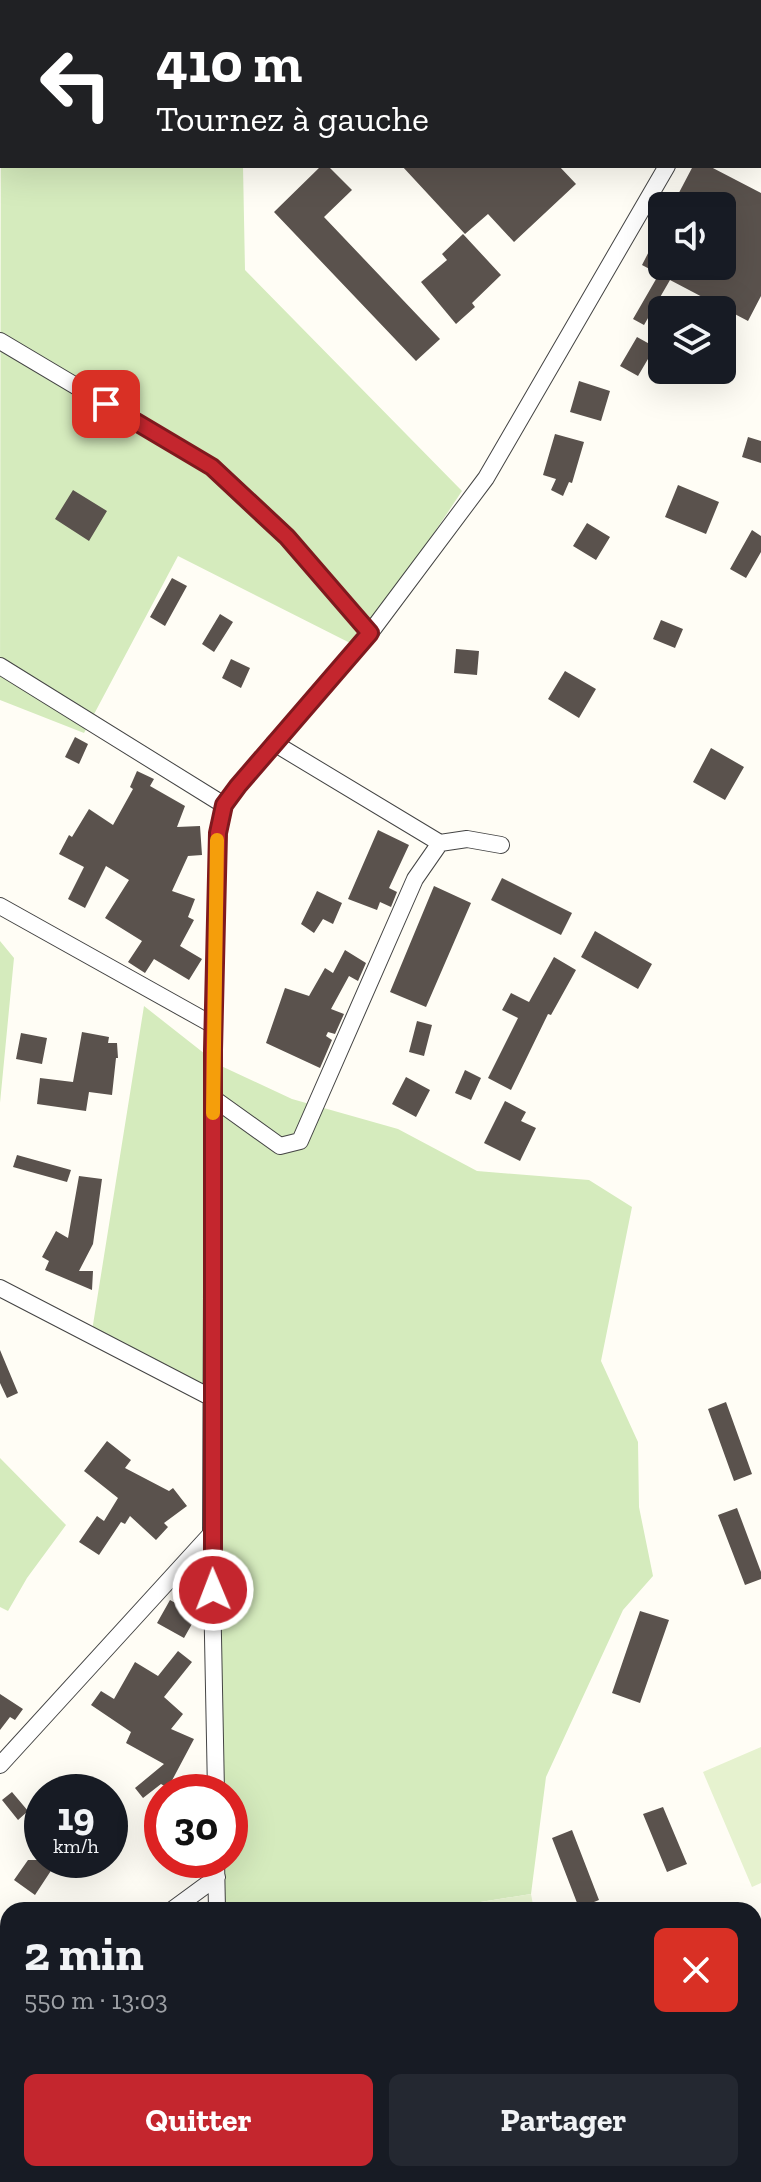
<!DOCTYPE html>
<html lang="fr">
<meta charset="utf-8">
<style>
body{margin:0;font-family:"Zilla Slab",serif;background:#242831;color:#f1f3f6;height:100vh;display:flex;flex-direction:column;font-size:30px;white-space:nowrap}
*{box-sizing:border-box;margin:0}
p{font-size:26px;color:#9ea1a6}
.icon{flex:none;width:44px;height:44px;fill:none;stroke:currentColor;stroke-width:2;stroke-linecap:round;stroke-linejoin:round}
.map{position:relative;flex:1;overflow:hidden}
.sheet{position:absolute;left:0px;top:1902px;width:762px;height:280px;display:flex;flex-direction:column;background:#171b24;border-radius:24px 24px 0 0;box-shadow:0 8px 32px #0002}
.sheet>*{flex:none}
.top-card{position:absolute;left:0px;top:0px;width:762px;height:168px;box-shadow:0 8px 32px #0002;background:#202124;color:#fff;overflow:hidden}
.buttons{position:absolute;left:648px;top:192px;display:grid;gap:16px}
.buttons a{display:grid;place-items:center;width:88px;height:88px;border-radius:12px;background:#171b24;box-shadow:0 8px 32px #0002;font-size:40px}
.speed{position:absolute;left:24px;top:1774px;display:flex;gap:16px;font-size:40px;font-weight:700;text-align:center}
.speed>*{display:grid;place-content:center;width:104px;height:104px;border-radius:50%;background:#171b24;box-shadow:0 8px 32px #0002;line-height:1}
.speed small{font-size:20px;font-weight:400}
.speed .limit{border:12px solid #d22;background:#fff;color:#111}
.pin{position:absolute;display:grid;place-items:center;width:68px;height:68px;color:#fff;margin:-34px;border-radius:16px;box-shadow:0 4px 12px #0006}
.me{position:absolute;width:88px;margin:-44px;rotate:359deg;stroke-linejoin:round;filter:drop-shadow(0 0 6px #0008)}
.turn{display:flex;align-items:center;gap:28px;height:168px;padding:0 24px;font-size:36px}
.turn .icon{width:104px;height:104px;stroke-width:2.5}
.turn b{display:block;font-size:56px;line-height:68px}
.round{display:grid;place-items:center;flex:none;width:84px;height:84px;border-radius:12px;background:#242831}
.summary{display:flex;align-items:center;justify-content:space-between;height:136px;padding:0 24px}
h1{font-size:48px;font-weight:800;line-height:60px}
.button{display:flex;gap:16px;margin-top:auto;padding:16px 24px}
.button a{flex:1;height:92px;border-radius:12px;background:#c4262e;color:#fff;font-size:32px;font-weight:800;line-height:92px;text-align:center}
.button a+a{background:#242831;color:#f1f3f6}
.map>svg:first-child{display:block}
.green{fill:#d5ebbd}
.pitch{fill:#e6f2cf}
.building{fill:#5a524d}
.lines{fill:none;stroke-linecap:round;stroke-linejoin:round}
.minor-casing{stroke:#444;stroke-width:18}
.secondary-casing{stroke:#333;stroke-width:24}
.minor{stroke:#fff;stroke-width:16}
.secondary{stroke:#fff6b0;stroke-width:22}
.route-casing{stroke:#7f191e;stroke-width:20}
.route{stroke:#c4262e;stroke-width:14}
.slow{stroke:#f59e0b;stroke-width:14}
</style>
<div class="map">
<svg width="761" height="2182" viewBox="0 0 761 2182">
<rect width="100%" height="100%" fill="#fffdf5"/>
<path class="green" d="M 1,0 L 241,0 L 2,2 L 2,166 L 243,166 L 245,270 L 462,491 L 358,647 L 178,556 L 84,733 L 0,700 Z
M 0,941 L 14,958 L 0,1103 Z
M 144,1006 L 219,1065 L 292,1099 L 398,1129 L 477,1171 L 589,1180 L 632,1207 L 601,1361 L 638,1442 L 639,1507 L 653,1576 L 623,1610 L 546,1777 L 531,1894 L 431,1910 L 220,1910 L 218,1860 L 230,1860 L 230,1792 L 215,1792 L 204,1397 L 92,1331 Z
M 0,1458 L 66,1525 L 27,1578 L 8,1611 L 0,1607 Z
M 225,2174 L 628,2174 L 647,2182 L 226,2182 Z"/>
<path class="pitch" d="M 761,1747 L 761,1883 L 752,1887 L 703,1772 Z
M 531,1894 L 534,1910 L 431,1910 Z"/>
<path class="building" d="M 321,166 L 328,166 L 352,190 L 324,217 L 440,339 L 416,361 L 274,212 Z
M 402,166 L 559,166 L 576,184 L 514,242 L 488,214 L 465,234 Z
M 693,166 L 709,166 L 761,193 L 761,296 L 748,321 L 670,280 L 644,325 L 633,319 L 659,274 L 642,265 L 662,226 L 662,266 L 722,266 L 722,206 L 672,206 Z
M 463,234 L 501,275 L 472,303 L 475,307 L 456,324 L 421,282 L 447,260 L 442,254 Z
M 637,337 L 655,347 L 638,376 L 620,366 Z
M 579,381 L 610,391 L 601,421 L 570,412 Z
M 555,434 L 584,442 L 572,483 L 569,482 L 563,496 L 551,490 L 556,479 L 543,475 Z
M 748,437 L 761,441 L 761,463 L 742,457 Z
M 678,485 L 719,502 L 706,534 L 665,517 Z
M 73,490 L 107,511 L 89,541 L 55,519 Z
M 587,523 L 610,537 L 596,560 L 573,546 Z
M 752,530 L 761,536 L 761,552 L 746,578 L 730,569 Z
M 172,578 L 187,586 L 165,626 L 150,617 Z
M 220,614 L 233,622 L 214,652 L 202,644 Z
M 661,620 L 683,629 L 675,648 L 653,639 Z
M 456,649 L 479,651 L 477,675 L 454,673 Z
M 231,659 L 250,668 L 241,688 L 222,678 Z
M 565,671 L 596,689 L 579,718 L 548,699 Z
M 75,737 L 88,744 L 79,764 L 65,757 Z
M 711,748 L 744,767 L 725,800 L 693,782 Z
M 137,771 L 154,779 L 150,786 L 185,806 L 177,827 L 200,826 L 202,855 L 188,856 L 172,891 L 195,899 L 188,917 L 194,920 L 180,946 L 202,959 L 189,980 L 154,959 L 145,973 L 128,962 L 142,941 L 105,918 L 129,880 L 106,866 L 85,908 L 68,899 L 84,867 L 59,854 L 69,835 L 72,837 L 89,809 L 113,825 L 133,789 L 130,787 Z
M 378,830 L 409,845 L 389,888 L 397,892 L 391,907 L 380,902 L 377,910 L 348,899 Z
M 502,878 L 572,913 L 561,935 L 491,900 Z
M 434,886 L 471,903 L 426,1007 L 390,992 Z
M 317,891 L 342,903 L 333,924 L 323,919 L 314,933 L 301,924 Z
M 595,931 L 652,964 L 638,989 L 581,957 Z
M 345,950 L 366,963 L 358,981 L 349,976 L 331,1009 L 344,1014 L 335,1034 L 328,1032 L 326,1036 L 332,1040 L 320,1068 L 266,1043 L 285,988 L 309,996 L 325,968 L 333,973 Z
M 554,957 L 576,970 L 551,1015 L 548,1014 L 511,1090 L 488,1078 L 518,1018 L 502,1010 L 511,993 L 529,1002 Z
M 417,1021 L 432,1025 L 424,1056 L 409,1052 Z
M 82,1032 L 109,1037 L 108,1043 L 117,1043 L 118,1058 L 116,1058 L 112,1095 L 89,1092 L 86,1111 L 37,1104 L 40,1078 L 73,1082 Z
M 21,1033 L 47,1038 L 42,1064 L 16,1059 Z
M 465,1070 L 481,1078 L 471,1100 L 455,1093 Z
M 406,1077 L 430,1090 L 416,1117 L 392,1104 Z
M 505,1101 L 526,1112 L 521,1121 L 536,1128 L 520,1161 L 484,1143 Z
M 17,1155 L 71,1170 L 67,1182 L 13,1167 Z
M 79,1176 L 102,1179 L 93,1244 L 79,1271 L 93,1271 L 92,1290 L 45,1270 L 49,1261 L 42,1257 L 56,1231 L 68,1238 Z
M 0,1350 L 18,1393 L 7,1398 L 0,1383 Z
M 726,1402 L 752,1474 L 734,1481 L 708,1409 Z
M 107,1441 L 131,1460 L 125,1468 L 169,1491 L 173,1488 L 187,1506 L 164,1523 L 168,1527 L 156,1540 L 130,1516 L 125,1524 L 121,1522 L 99,1555 L 79,1542 L 97,1516 L 104,1521 L 118,1498 L 84,1471 Z
M 737,1508 L 761,1572 L 761,1579 L 745,1585 L 718,1515 Z
M 170,1600 L 197,1615 L 184,1638 L 157,1623 Z
M 640,1611 L 669,1620 L 640,1703 L 612,1693 Z
M 178,1651 L 192,1662 L 164,1697 L 183,1714 L 171,1729 L 194,1739 L 168,1788 L 161,1784 L 143,1798 L 135,1788 L 164,1764 L 126,1743 L 131,1732 L 91,1705 L 101,1691 L 114,1699 L 135,1662 L 158,1676 Z
M 0,1694 L 23,1709 L 15,1720 L 10,1717 L 0,1730 Z
M 12,1792 L 28,1811 L 18,1820 L 2,1800 Z
M 663,1807 L 687,1864 L 667,1872 L 643,1814 Z
M 572,1830 L 599,1900 L 579,1908 L 552,1838 Z
M 28,1860 L 58,1860 L 35,1895 L 14,1880 Z"/>
<g class="lines">
<defs>
<path id="minor" d="M 735,2 L 736,0
M 0,341 L 212,467 L 287,537 L 370,633
M 0,666 L 224,805
M 274,743 L 440,843 L 467,839 L 501,845
M 0,906 L 213,1025
M 213,1098 L 280,1146 L 300,1141 L 415,879 L 440,843
M 0,1288 L 212,1398
M 0,1765 L 211,1534
M 216,1792 L 211,1534 L 213,1050 L 218,833 L 224,805 L 238,786 L 370,633 L 486,478 L 667,166
M 216,1860 L 217,1910
M 172,1910 L 217,1877
M 0,2002 L 8,2006
M 0,2036 L 8,2027
M 221,2174 L 222,2182
M 597,2174 L 620,2182
M 123,2182 L 130,2174"/>
<path id="secondary" d="M 504,0 L 508,2
M 760,129 L 761,129"/>
</defs>
<use href="#minor" class="minor-casing"/>
<use href="#secondary" class="secondary-casing"/>
<use href="#minor" class="minor"/>
<use href="#secondary" class="secondary"/>
</g>
<g class="lines">
<defs>
<path id="route" d="M 106,404 L 212,467 L 287,537 L 370,633 L 238,786 L 224,805 L 218,833 L 213,1050 L 213,1590"/>
</defs>
<use href="#route" class="route-casing"/>
<use href="#route" class="route"/>
<path class="slow" d="M 213,1113 L 217,840"/>
</g>
</svg>
<div class="buttons">
<a><svg class="icon" aria-label="sound" viewBox="0 0 24 24"><path d="M4 9h4l5-4v14l-5-4H4zM17 9q2 3 0 6"/></svg></a>
<a><svg class="icon" aria-label="layers" viewBox="0 0 24 24"><path d="M12 4l9 5-9 5-9-5zM3 14l9 5 9-5"/></svg></a>
</div>
<div class="speed"><div>19<small>km/h</small></div><div class="limit">30</div></div>
<div class="pin" style="left:106px;top:404px;background:#d93025"><svg class="icon" aria-label="arrive" viewBox="0 0 24 24"><path d="M6 21V4h12l-3 4 3 4H6"/></svg></div>
<svg class="me" style="left:213px;top:1590px" viewBox="-20 -20 40 40"><circle r="17" fill="#c4262e" stroke="#fff" stroke-width="3"/><path d="M0-11L8 9 0 5-8 9z" fill="#fff"/></svg>
<div class="top-card">
<div class="turn"><svg class="icon" aria-label="left" viewBox="0 0 24 24"><path d="M17 20v-9H6M10 6l-5 5 5 5"/></svg><div><b>410 m</b>Tournez à gauche</div></div>
</div>
<section class="sheet">
<div class="summary"><div><h1>2 min</h1><p>550 m · 13:03</p></div><a class="round" style="background:#d93025;color:#fff"><svg class="icon" aria-label="close" viewBox="0 0 24 24"><path d="M6 6l12 12M18 6L6 18"/></svg></a></div>
<div class="button"><a>Quitter</a><a>Partager</a></div>
</section>
</div>
